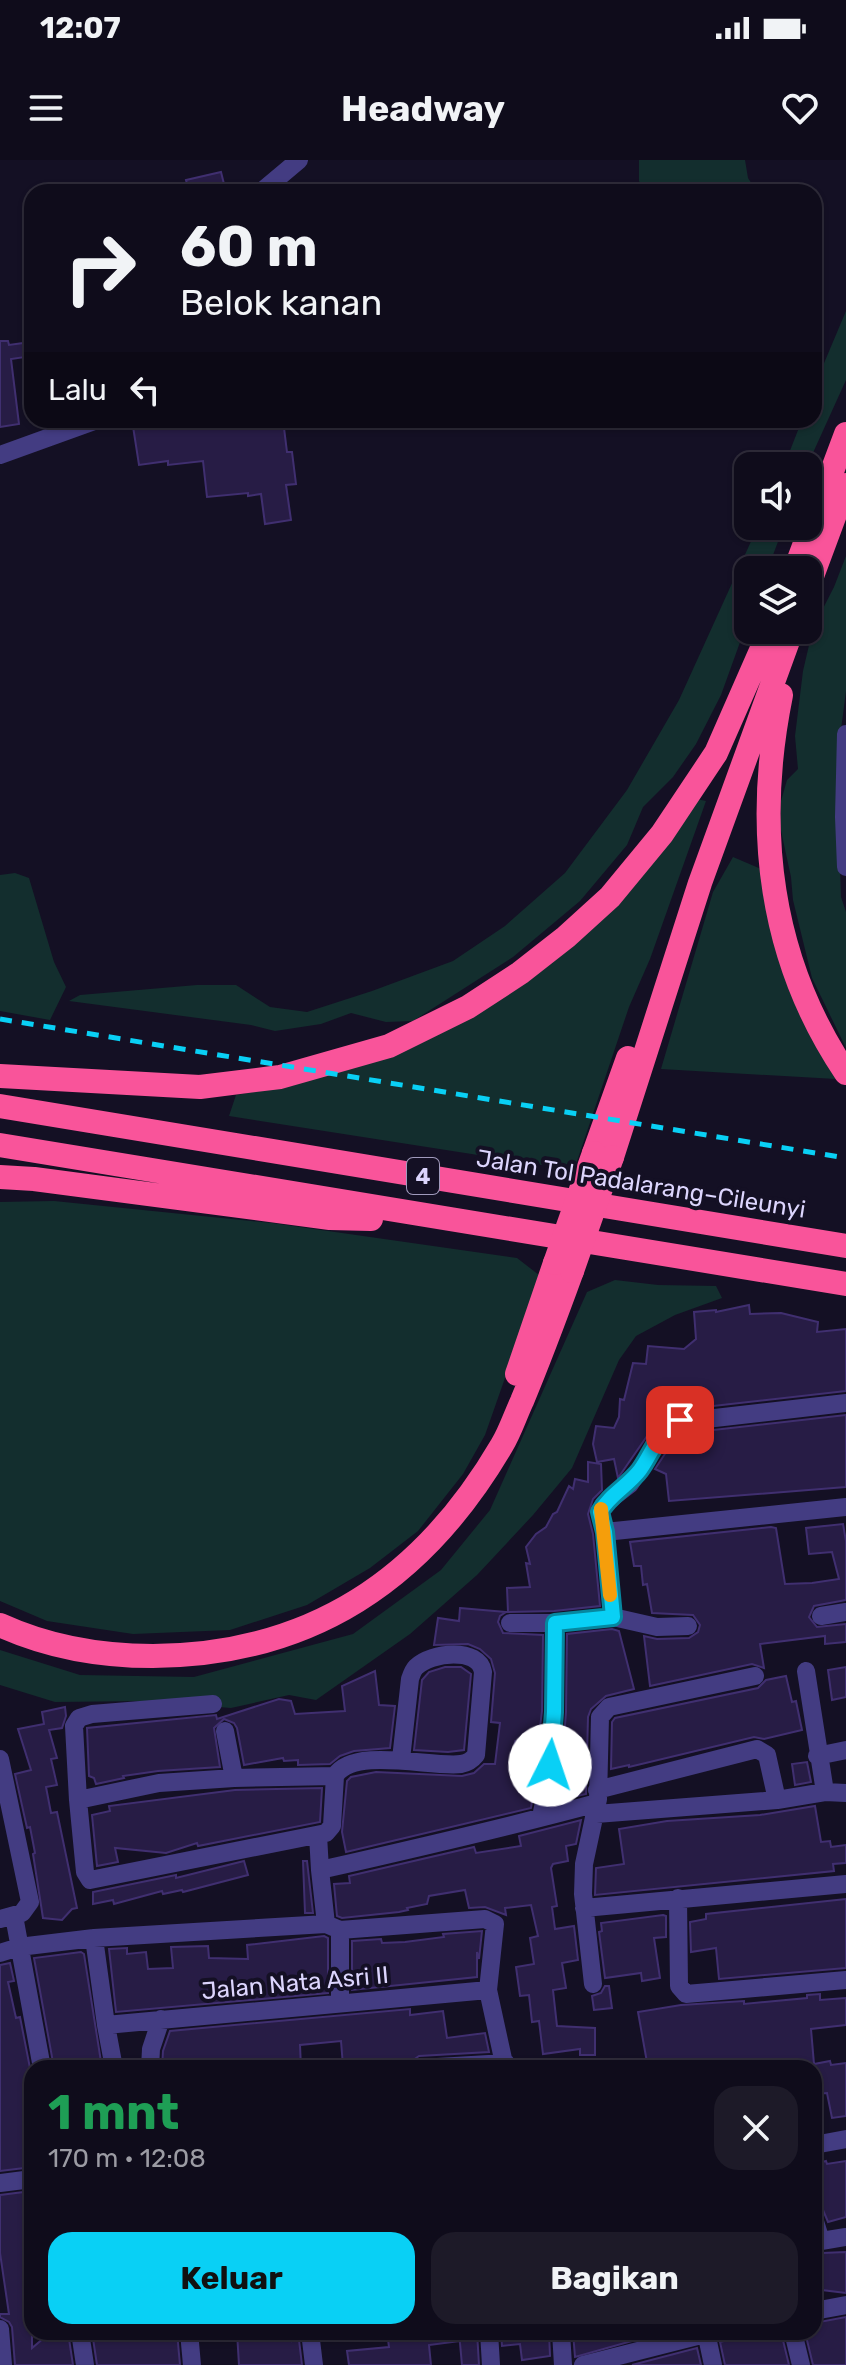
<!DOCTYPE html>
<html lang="id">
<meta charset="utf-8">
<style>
body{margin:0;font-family:Rubik,sans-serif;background:#1d1a28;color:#f1f3f6;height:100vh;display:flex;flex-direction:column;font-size:30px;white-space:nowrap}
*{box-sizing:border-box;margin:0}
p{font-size:26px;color:#9b9ba3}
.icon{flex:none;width:44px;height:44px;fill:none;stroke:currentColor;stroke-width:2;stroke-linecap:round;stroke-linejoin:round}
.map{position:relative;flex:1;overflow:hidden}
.sheet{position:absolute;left:24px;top:1900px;width:798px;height:280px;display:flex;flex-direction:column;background:#0f0c1b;border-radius:24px;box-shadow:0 2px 6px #0004,0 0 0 2px #2f2c3a}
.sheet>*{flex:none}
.banner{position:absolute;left:24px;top:24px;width:798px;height:244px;border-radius:24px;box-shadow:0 2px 6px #0004,0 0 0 2px #2f2c3a;background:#0f0c1b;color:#f1f3f6;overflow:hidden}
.controls{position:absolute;left:734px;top:292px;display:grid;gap:16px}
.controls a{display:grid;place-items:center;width:88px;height:88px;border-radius:16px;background:#0f0c1b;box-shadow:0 2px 6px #0004,0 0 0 2px #2f2c3a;font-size:40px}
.pin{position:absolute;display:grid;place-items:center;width:68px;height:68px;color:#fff;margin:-34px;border-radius:16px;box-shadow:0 4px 12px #0006}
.me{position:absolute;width:88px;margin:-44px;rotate:4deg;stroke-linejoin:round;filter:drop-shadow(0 0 6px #0008)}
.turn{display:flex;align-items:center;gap:28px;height:168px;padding:0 24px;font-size:36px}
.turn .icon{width:104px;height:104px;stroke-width:2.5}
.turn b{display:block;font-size:56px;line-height:68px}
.then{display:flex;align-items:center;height:76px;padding:0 24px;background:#0003;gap:16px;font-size:30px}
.round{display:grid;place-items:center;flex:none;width:84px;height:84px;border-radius:24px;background:#1d1a28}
.overview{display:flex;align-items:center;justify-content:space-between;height:136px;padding:0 24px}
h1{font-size:48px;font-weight:700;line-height:60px;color:#1e9e55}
.primary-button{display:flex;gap:16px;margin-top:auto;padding:16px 24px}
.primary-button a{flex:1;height:92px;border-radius:24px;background:#09d0f5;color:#111;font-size:32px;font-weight:700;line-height:92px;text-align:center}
.primary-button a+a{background:#1d1a28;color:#f1f3f6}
.status{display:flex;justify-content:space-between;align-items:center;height:56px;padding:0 40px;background:#0f0c1b;direction:ltr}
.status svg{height:22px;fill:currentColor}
header{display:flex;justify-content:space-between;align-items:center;height:104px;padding:0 24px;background:#0f0c1b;font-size:36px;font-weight:700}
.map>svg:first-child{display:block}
.green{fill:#132e2e}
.building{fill:#271c45;stroke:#402f70;stroke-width:2}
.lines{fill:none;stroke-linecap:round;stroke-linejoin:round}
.minor{stroke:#433c82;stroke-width:18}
.highway{stroke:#f9549a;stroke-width:24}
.rail{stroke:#09d0f5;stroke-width:5;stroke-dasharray:12 10;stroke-linecap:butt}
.highway-bridge{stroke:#f9549a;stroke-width:24}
.route-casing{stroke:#06879f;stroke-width:20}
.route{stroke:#09d0f5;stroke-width:14}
.slow{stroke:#f59e0b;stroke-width:14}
.labels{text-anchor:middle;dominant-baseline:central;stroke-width:8;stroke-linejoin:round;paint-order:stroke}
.shield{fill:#141024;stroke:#a09abc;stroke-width:2}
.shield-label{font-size:22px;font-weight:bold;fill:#dcd5fd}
.street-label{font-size:24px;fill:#dcd5fd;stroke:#141024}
</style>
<div class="status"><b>12:07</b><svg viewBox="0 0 49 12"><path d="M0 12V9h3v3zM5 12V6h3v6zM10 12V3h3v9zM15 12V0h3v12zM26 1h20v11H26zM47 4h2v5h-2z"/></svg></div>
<header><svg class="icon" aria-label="menu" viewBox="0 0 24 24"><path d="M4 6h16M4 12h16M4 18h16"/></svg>Headway<svg class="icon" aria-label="heart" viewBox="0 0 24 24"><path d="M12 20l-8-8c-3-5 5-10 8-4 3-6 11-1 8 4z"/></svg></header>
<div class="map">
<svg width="846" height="2205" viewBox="0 0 846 2205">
<rect width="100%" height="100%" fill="#141024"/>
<path class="green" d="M 639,0 L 745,0 L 748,18 L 757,32 L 645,32 L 639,21 Z
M 846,151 L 846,220 L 807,306 L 784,306 L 802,260 L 814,260 L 814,227 Z
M 758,366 L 784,366 L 768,408 L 748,410 L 748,460 L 721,535 L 696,584 L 673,617 L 643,647 L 627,685 L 580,741 L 513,797 L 413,861 L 386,862 L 351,853 L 321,864 L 275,871 L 251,865 L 69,841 L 80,835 L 197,825 L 236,825 L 270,847 L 307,852 L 372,831 L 453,801 L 505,766 L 565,713 L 627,630 L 679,540 Z
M 846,396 L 846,531 L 840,577 L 838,650 L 841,737 L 846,752 L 846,888 L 812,818 L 793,740 L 791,717 L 780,666 L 781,641 L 787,620 L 798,609 L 795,576 L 803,511 L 813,468 L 834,427 Z
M 696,639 L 706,641 L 650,799 L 629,847 L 574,1010 L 229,956 L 236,935 L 295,925 L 516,828 Z
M 733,697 L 766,711 L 836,919 L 661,909 L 713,732 Z
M 15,713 L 29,718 L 54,802 L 66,827 L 50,860 L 0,851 L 0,715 Z
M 54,1041 L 272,1063 L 517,1098 L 539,1115 L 533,1138 L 485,1275 L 463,1314 L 418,1371 L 370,1408 L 307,1445 L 230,1470 L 133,1474 L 47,1461 L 0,1441 L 0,1042 Z
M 615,1120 L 658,1125 L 716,1126 L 722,1138 L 675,1155 L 636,1176 L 619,1200 L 572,1308 L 533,1355 L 477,1415 L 410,1474 L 316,1540 L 289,1535 L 231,1548 L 147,1541 L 55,1542 L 0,1525 L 0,1490 L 80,1515 L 194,1517 L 353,1474 L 441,1410 L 490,1350 L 587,1132 Z"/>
<path class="building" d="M 221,12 L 226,32 L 189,32 L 186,20 Z
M 0,181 L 8,181 L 9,185 L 31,182 L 32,192 L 32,196 L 11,199 L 19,264 L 0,267 Z
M 132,260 L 283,260 L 287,292 L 292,292 L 296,324 L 286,325 L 291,360 L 265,364 L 261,334 L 248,336 L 248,333 L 207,337 L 203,301 L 168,305 L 168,301 L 139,305 Z
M 749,1145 L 750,1154 L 781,1153 L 818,1162 L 817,1172 L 846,1169 L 846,1231 L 669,1251 L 661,1256 L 618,1318 L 614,1299 L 597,1302 L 593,1284 L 596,1266 L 614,1268 L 619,1257 L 620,1239 L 624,1240 L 633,1203 L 646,1204 L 648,1186 L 684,1189 L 696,1179 L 694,1152 L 716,1150 L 716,1152 Z
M 846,1255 L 846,1327 L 669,1341 L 666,1314 L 655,1309 L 678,1274 Z
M 588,1302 L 601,1304 L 602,1330 L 593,1339 L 588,1354 L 593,1374 L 600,1446 L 554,1451 L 508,1452 L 507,1428 L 530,1427 L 526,1403 L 530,1404 L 526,1387 L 536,1374 L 546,1367 L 553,1354 L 557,1352 L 569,1326 L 573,1329 L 575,1319 L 588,1322 Z
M 843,1364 L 846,1381 L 846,1440 L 814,1446 L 809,1457 L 817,1467 L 846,1464 L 846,1482 L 825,1484 L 825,1476 L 760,1484 L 764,1508 L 752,1504 L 650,1526 L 644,1476 L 657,1479 L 689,1478 L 698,1472 L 700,1465 L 693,1455 L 652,1453 L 647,1424 L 643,1425 L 641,1406 L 634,1406 L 630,1382 L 771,1367 L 776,1368 L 785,1424 L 812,1423 L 839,1419 L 832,1392 L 809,1394 L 806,1368 Z
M 460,1448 L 506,1452 L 500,1456 L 498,1462 L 503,1473 L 543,1475 L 542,1551 L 538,1583 L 515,1581 L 511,1611 L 537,1612 L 531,1648 L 346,1692 L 342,1672 L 347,1621 L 351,1617 L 376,1612 L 462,1616 L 474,1613 L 484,1604 L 495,1604 L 500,1563 L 491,1562 L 495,1513 L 491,1499 L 480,1489 L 468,1484 L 434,1485 L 438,1458 L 459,1461 Z
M 612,1469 L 619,1471 L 634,1529 L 606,1536 L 591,1549 L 588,1557 L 586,1634 L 556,1641 L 561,1620 L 566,1552 L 567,1474 Z
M 445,1507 L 461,1507 L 471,1514 L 464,1590 L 448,1592 L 414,1590 L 422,1520 L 429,1512 Z
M 846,1507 L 846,1537 L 832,1540 L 828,1510 Z
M 375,1511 L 379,1545 L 395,1546 L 390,1588 L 354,1591 L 340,1596 L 330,1604 L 298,1605 L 298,1600 L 284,1601 L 283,1598 L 244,1605 L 237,1568 L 234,1563 L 224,1559 L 214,1568 L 220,1607 L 158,1611 L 123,1616 L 124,1618 L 96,1624 L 94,1618 L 89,1616 L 87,1568 L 216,1555 L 217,1559 L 279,1539 L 291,1541 L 295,1554 L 345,1551 L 342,1526 Z
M 786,1516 L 792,1542 L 796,1541 L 802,1570 L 764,1579 L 754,1577 L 629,1607 L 629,1605 L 611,1609 L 612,1562 L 615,1558 L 758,1528 L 766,1520 Z
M 65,1547 L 66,1556 L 62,1568 L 49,1570 L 57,1598 L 51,1599 L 57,1625 L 46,1627 L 51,1653 L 57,1652 L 77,1748 L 72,1749 L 62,1760 L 43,1758 L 33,1694 L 35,1693 L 30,1667 L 27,1668 L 15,1614 L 31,1610 L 18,1569 L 44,1564 L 42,1552 Z
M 807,1602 L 811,1622 L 795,1625 L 792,1604 Z
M 322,1628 L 320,1662 L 198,1686 L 197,1683 L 166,1693 L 115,1688 L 118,1702 L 97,1706 L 92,1655 L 110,1651 L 109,1646 L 235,1630 Z
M 815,1646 L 821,1682 L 830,1681 L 831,1687 L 846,1685 L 846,1703 L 833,1704 L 834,1711 L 595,1735 L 596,1708 L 624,1704 L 619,1669 L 667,1661 L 760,1655 Z
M 581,1660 L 576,1684 L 566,1686 L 568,1701 L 553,1704 L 551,1708 L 557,1746 L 552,1747 L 555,1769 L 574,1766 L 578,1800 L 562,1803 L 566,1828 L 553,1830 L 557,1866 L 595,1868 L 595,1895 L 580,1895 L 580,1889 L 543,1894 L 539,1861 L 532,1862 L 529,1835 L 520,1836 L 516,1807 L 534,1804 L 530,1778 L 538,1776 L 531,1745 L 505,1748 L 506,1755 L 485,1747 L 469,1748 L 465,1730 L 429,1736 L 427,1744 L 407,1748 L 408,1750 L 399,1752 L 342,1758 L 337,1756 L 334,1724 L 350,1723 L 349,1716 L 474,1687 L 476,1693 L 521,1686 L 519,1676 Z
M 244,1701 L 248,1715 L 183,1732 L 182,1730 L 163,1734 L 162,1731 L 114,1744 L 113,1740 L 93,1744 L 93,1732 L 176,1715 L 176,1718 Z
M 303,1701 L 307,1701 L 313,1753 L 305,1753 Z
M 846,1739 L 846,1808 L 719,1819 L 716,1788 L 691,1792 L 690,1762 L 706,1759 L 706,1754 Z
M 663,1755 L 666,1756 L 666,1777 L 654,1778 L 660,1818 L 642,1821 L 641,1813 L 605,1818 L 599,1772 L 602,1771 L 601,1763 Z
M 482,1771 L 479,1799 L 477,1792 L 477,1817 L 352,1830 L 352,1781 L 381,1779 L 382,1783 L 405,1782 L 444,1777 L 443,1774 Z
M 324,1776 L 328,1778 L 328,1833 L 116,1852 L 109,1789 L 127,1788 L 127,1794 L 146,1792 L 148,1809 L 173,1808 L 171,1787 L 208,1786 L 209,1798 L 248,1799 L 247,1785 Z
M 81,1792 L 84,1794 L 102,1908 L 54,1908 L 34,1798 Z
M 10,1803 L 14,1821 L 8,1822 L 16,1858 L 20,1857 L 30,1908 L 32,2007 L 0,2011 L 0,1805 Z
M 605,1826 L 609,1826 L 612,1848 L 594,1850 L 592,1836 L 601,1833 Z
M 820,1834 L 820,1840 L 846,1838 L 846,1865 L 811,1869 L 814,1904 L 830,1901 L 831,1905 L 846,1903 L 846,1956 L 832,1958 L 827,1933 L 814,1934 L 814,1908 L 766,1908 L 766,1900 L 709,1908 L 648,1908 L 638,1852 L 681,1845 L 744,1841 L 744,1844 L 807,1838 L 807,1835 Z
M 410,1849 L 410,1855 L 443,1851 L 447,1878 L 485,1873 L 489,1892 L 419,1896 L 409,1903 L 385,1907 L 384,1903 L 343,1906 L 341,1881 L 300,1885 L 301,1908 L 162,1908 L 163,1891 L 170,1871 Z
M 826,2001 L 827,2004 L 846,2001 L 846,2057 L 828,2062 L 823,2050 L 816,2046 L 814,2038 L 814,2004 Z
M 32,2031 L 32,2188 L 51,2172 L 68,2172 L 73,2205 L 15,2205 L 12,2167 L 9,2162 L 0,2157 L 0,2154 L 9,2154 L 0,2093 L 0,2035 Z
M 814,2090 L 822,2093 L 846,2092 L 846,2133 L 814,2129 Z
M 846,2157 L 846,2205 L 813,2205 L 805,2172 L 814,2172 L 814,2163 Z
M 92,2172 L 177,2172 L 180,2205 L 97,2205 Z
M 237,2172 L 292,2172 L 292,2181 L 299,2180 L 302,2205 L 239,2205 Z
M 387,2172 L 459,2172 L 459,2181 L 429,2185 L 431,2205 L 349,2205 L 347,2191 L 389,2187 Z
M 459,2172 L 477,2172 L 479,2205 L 462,2205 Z
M 501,2172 L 549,2172 L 550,2196 L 522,2200 L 520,2184 L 502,2186 Z
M 573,2172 L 664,2172 L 575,2197 Z
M 759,2172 L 781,2172 L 789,2205 L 725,2205 L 720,2182 Z
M 697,2188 L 701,2205 L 632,2205 Z"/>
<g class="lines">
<path class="minor" d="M 261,32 L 299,0
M 0,295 L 97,260
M 846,574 L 844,657 L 846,707
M 605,1372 L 846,1347
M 821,1456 L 846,1452
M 613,1457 L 657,1467 L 688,1466
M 510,1463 L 555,1463 L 613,1457 L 605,1372 L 600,1352 L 604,1344 L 630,1324 L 671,1263 L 846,1243
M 806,1511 L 825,1632
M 213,1544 L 92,1554 L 79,1558 L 74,1566 L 78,1640 L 85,1712 L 90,1720 L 326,1673 L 332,1666 L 335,1616
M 225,1571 L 234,1618
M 817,1596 L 846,1590
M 0,1599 L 30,1742 L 22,1753 L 0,1759
M 597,1630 L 757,1589 L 767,1595 L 777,1640
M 78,1640 L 159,1623 L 234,1618 L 335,1616 C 353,1586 432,1608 461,1604 C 468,1603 472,1600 476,1595 L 483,1512 C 479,1487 431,1492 416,1507 C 413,1510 411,1516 410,1519 L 401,1599
M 596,1654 L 777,1640 L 825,1632 L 846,1633
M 541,1657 L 549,1618 L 549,1593 L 554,1552 L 555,1463
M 318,1675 L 320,1710 C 413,1689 505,1668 597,1643
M 320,1710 L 326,1764 L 340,1770 L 340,1842
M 678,1738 L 679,1826 L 686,1834 L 846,1820
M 584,1748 L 846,1724
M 14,1756 L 42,1908
M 340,1770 L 485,1759 L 495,1764 L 488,1830 L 505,1908
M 94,1778 L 106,1865 L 114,1908
M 0,1793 L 19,1787 L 94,1778 L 326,1764
M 593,1824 L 583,1734 L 584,1704 L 598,1639 L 600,1557 L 609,1547 L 755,1516
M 106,1865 L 488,1830
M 150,1908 L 151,1889 L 161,1859
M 420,1908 L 506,1903
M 548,1908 L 550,1908
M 814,1985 L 846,1979
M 0,2023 L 32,2019
M 814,2058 L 821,2081 L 846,2077
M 814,2151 L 846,2145
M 0,2169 L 3,2205
M 80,2172 L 85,2205
M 189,2172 L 192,2205
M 310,2172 L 314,2205
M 489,2172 L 491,2205
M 561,2172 L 563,2205
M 706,2172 L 713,2205
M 793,2172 L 801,2205
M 583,2205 L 713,2172"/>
<path class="highway" d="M 795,410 L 846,274
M 808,427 L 846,325
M 781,535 C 754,668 769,799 846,913
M 0,916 L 200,927 L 280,917 L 389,886 L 468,847 L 520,813 L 566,777 L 610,737 L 662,674 L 716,593 L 770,470
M 0,946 L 846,1086
M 0,985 L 846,1124
M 594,993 L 628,898
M 612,997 L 700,723 L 792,470
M 0,1017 L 34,1019 L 330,1058 L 371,1059
M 517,1214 L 555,1103
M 0,1465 C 48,1487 100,1496 153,1496 C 311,1495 423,1420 502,1285 C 510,1272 515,1256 522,1241 C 540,1198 556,1155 572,1111"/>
<path class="rail" d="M 0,859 L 846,998"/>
<path class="highway-bridge" d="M 555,1103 L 594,993
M 572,1111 L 612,997"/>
</g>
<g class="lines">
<defs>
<path id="route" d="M 550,1605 L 554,1552 L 555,1463 L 613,1457 L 605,1372 L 600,1352 C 609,1335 628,1326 640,1310 C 652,1294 660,1267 680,1260"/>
</defs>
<use href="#route" class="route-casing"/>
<use href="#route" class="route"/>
<path class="slow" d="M 601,1349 L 610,1435"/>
</g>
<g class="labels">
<rect class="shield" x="407" y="998" width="32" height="36" rx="6"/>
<g class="shield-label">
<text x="423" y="1016">4</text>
</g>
<g class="street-label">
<text transform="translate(641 1024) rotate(9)">Jalan Tol Padalarang–Cileunyi</text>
<text transform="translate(295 1823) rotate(-5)">Jalan Nata Asri II</text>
</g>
</g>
</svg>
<div class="controls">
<a><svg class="icon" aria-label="sound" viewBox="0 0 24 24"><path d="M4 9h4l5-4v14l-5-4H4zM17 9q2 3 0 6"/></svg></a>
<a><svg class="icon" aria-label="layers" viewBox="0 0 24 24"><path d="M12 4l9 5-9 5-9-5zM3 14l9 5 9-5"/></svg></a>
</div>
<div class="pin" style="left:680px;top:1260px;background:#d93025"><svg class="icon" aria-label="arrive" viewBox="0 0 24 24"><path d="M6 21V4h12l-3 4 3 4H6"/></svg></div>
<svg class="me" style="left:550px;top:1605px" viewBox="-20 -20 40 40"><circle r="19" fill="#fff"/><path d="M0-13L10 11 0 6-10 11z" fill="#09d0f5"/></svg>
<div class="banner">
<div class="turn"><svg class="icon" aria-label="right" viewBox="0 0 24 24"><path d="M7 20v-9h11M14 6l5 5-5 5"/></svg><div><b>60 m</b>Belok kanan</div></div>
<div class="then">Lalu<svg class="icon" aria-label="left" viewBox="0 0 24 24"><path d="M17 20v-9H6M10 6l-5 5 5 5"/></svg></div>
</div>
<section class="sheet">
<div class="overview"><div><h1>1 mnt</h1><p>170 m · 12:08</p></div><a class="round"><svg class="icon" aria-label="close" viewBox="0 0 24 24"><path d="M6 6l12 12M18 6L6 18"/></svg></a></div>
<div class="primary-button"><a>Keluar</a><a>Bagikan</a></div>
</section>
</div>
